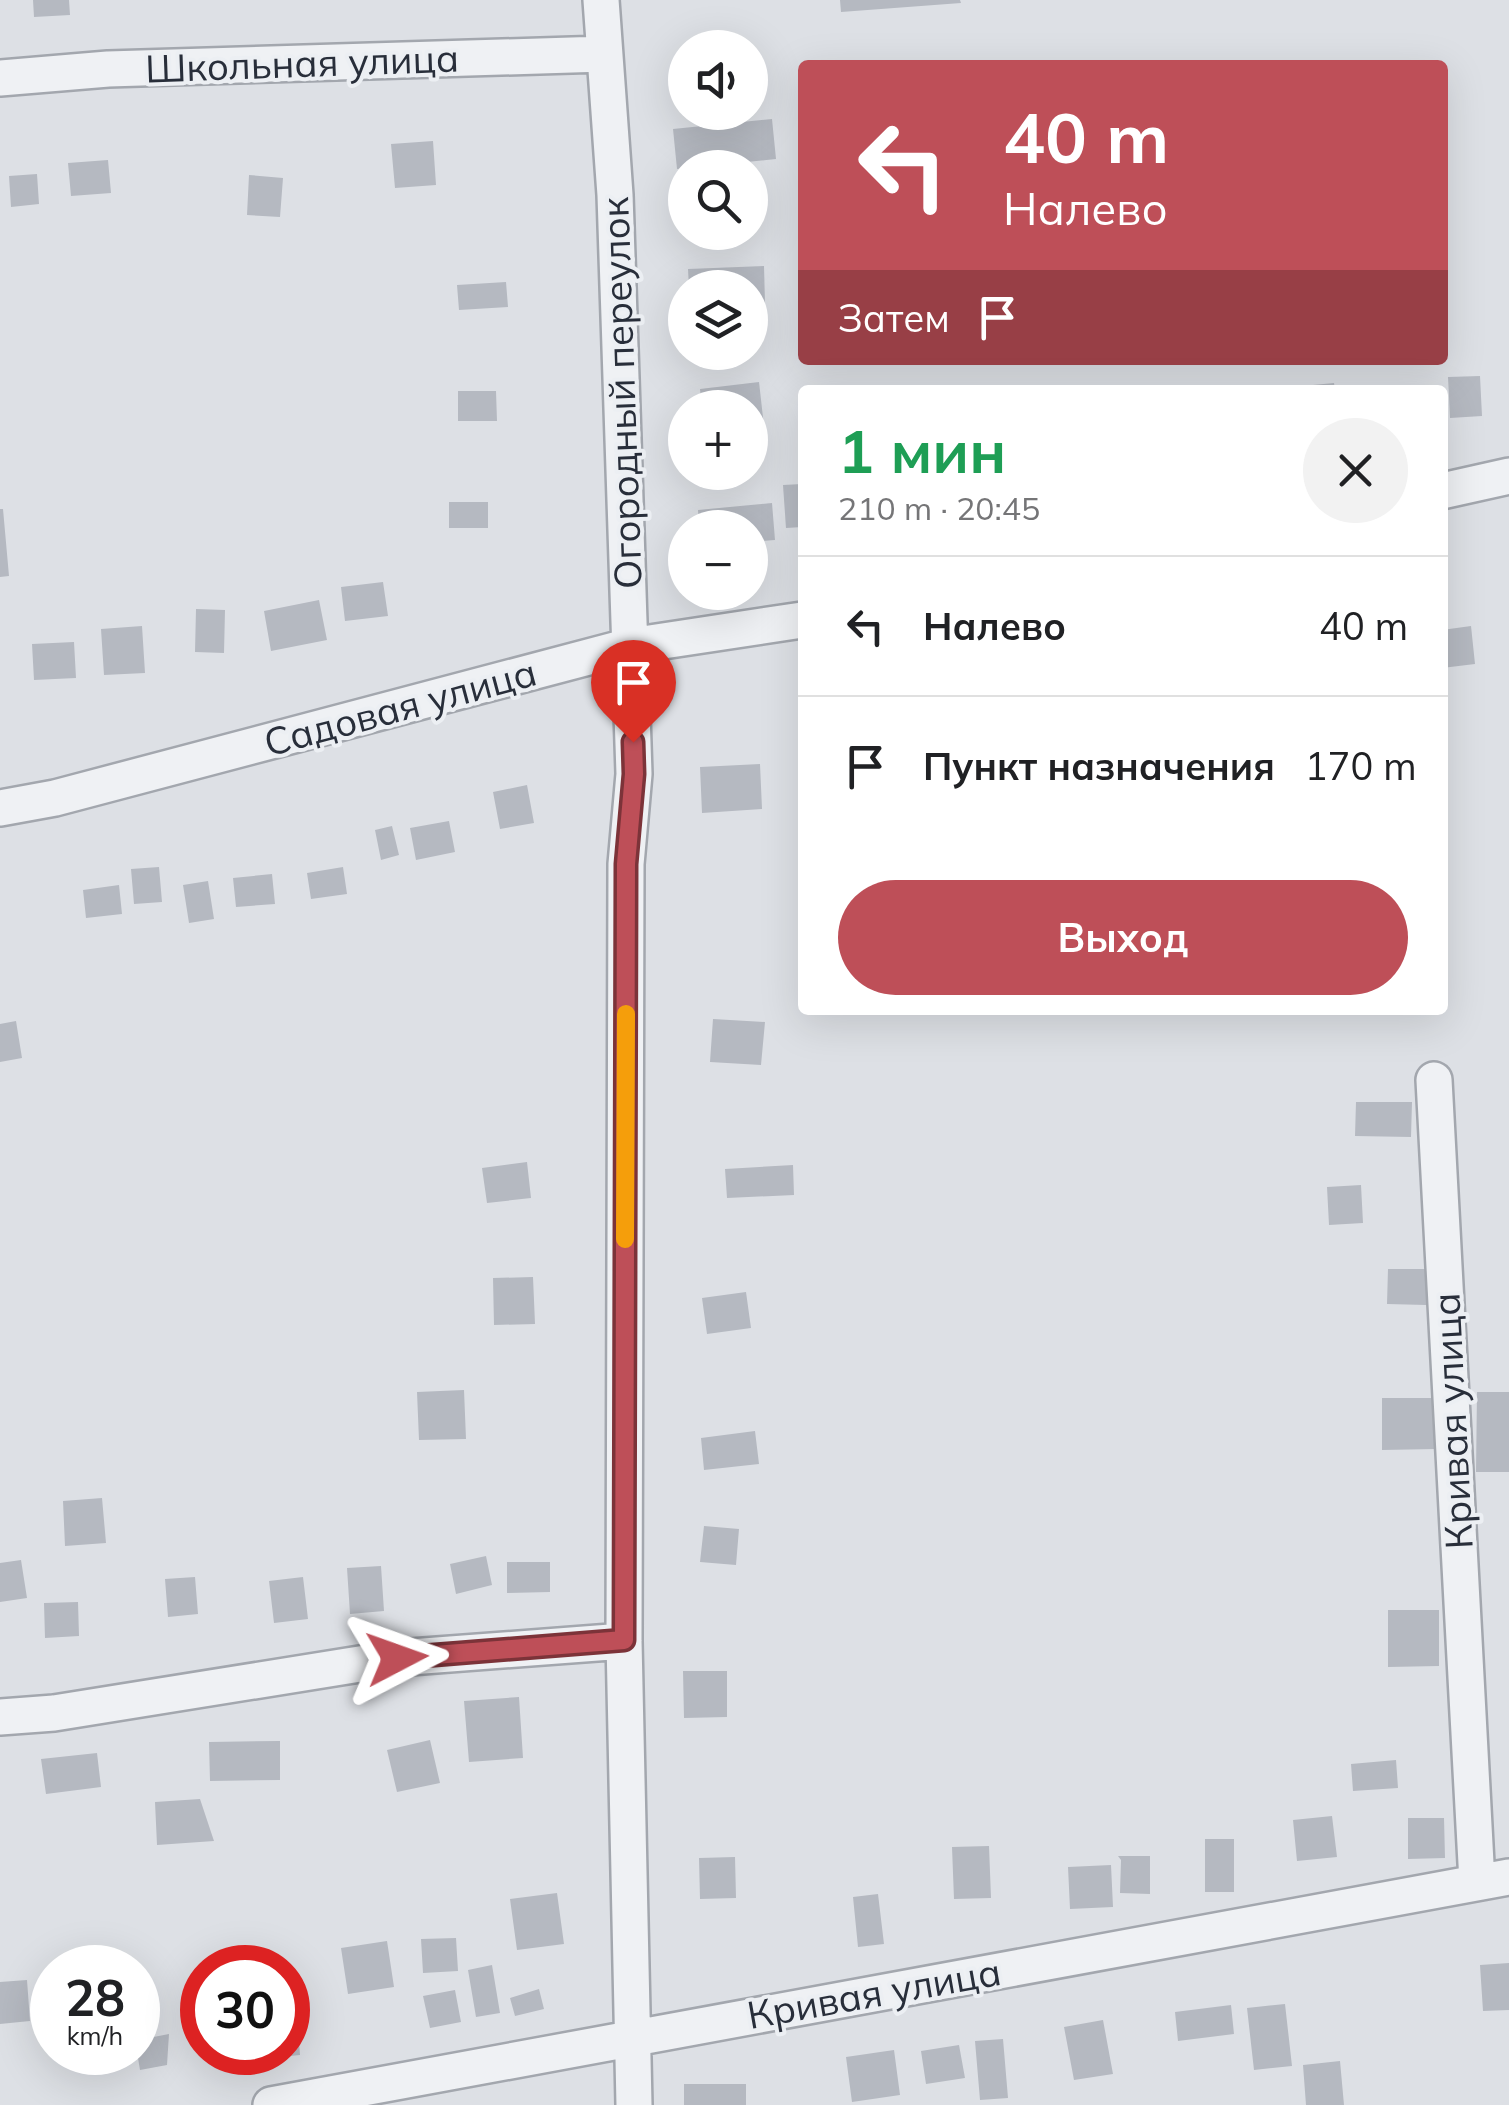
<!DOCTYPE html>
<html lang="ru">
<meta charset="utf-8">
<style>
body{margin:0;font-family:Mulish,sans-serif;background:#f2f2f2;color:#202124;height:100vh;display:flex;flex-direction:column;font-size:38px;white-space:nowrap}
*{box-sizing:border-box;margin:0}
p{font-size:32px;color:#757577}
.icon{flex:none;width:55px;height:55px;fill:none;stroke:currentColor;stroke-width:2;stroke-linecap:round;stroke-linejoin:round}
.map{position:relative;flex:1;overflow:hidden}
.side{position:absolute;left:798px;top:385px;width:650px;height:630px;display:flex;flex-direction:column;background:#fff;border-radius:10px;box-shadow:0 10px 40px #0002}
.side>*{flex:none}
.guide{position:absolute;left:798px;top:60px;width:650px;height:305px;border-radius:10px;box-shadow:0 10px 40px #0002;background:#be4f58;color:#fff;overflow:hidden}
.controls{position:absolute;left:668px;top:30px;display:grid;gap:20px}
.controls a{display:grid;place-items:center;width:100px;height:100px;border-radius:50%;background:#fff;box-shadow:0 10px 40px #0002;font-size:50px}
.speed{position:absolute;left:30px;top:1945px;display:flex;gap:20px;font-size:50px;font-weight:700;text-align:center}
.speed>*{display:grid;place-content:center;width:130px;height:130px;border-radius:50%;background:#fff;box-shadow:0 10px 40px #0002;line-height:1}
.speed small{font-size:25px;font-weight:400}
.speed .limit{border:15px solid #d22;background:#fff;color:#111}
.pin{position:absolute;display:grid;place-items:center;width:85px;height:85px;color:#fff;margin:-102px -42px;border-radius:50% 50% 50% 0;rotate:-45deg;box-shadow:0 0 10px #0007}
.pin .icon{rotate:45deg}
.me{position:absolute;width:110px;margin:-55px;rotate:86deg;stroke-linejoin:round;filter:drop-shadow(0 0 8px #0008)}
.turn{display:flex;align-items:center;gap:35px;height:210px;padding:0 40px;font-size:45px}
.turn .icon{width:130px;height:130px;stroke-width:2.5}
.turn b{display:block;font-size:70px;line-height:85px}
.then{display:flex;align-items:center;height:95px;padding:0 40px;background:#0003;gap:20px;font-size:38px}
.round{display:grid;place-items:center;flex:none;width:105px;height:105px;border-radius:52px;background:#f2f2f2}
.head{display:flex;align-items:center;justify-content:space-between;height:170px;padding:0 40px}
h1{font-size:60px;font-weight:700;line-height:75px;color:#1e9e55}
.button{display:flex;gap:20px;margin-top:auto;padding:20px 40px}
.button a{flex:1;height:115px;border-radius:60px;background:#be4f58;color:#fff;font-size:40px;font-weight:700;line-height:115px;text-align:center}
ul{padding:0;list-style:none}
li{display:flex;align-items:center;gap:30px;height:140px;padding:0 40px;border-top:2px solid #e0e0e0}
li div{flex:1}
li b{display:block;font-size:38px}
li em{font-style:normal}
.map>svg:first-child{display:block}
.building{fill:#b5b9c1}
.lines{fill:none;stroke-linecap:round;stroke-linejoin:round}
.minor-casing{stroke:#a3a7ae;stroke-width:40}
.minor{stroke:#eff1f4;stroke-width:35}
.route-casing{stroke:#7c3339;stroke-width:25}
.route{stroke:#be4f58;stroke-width:18}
.slow{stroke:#f59e0b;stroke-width:18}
.labels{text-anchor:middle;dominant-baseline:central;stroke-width:8;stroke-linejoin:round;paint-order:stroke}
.street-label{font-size:38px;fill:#282e3a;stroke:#eceff3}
</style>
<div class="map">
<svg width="1509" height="2105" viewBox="0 0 1509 2105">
<rect width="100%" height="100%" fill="#dde0e5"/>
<path class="building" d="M 33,0 L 69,0 L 70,15 L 34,17 Z
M 840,0 L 960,0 L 961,3 L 841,12 Z
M 772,119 L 776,159 L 677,169 L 673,129 Z
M 433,141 L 436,185 L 395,188 L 391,144 Z
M 108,160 L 111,193 L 71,196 L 68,163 Z
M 37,174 L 39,204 L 11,207 L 9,176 Z
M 249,175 L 283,178 L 280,217 L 247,215 Z
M 764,266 L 765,303 L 750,303 L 750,288 L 689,288 L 688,269 Z
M 506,282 L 508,307 L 459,310 L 457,285 Z
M 1480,376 L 1482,416 L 1450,418 L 1448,377 Z
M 759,382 L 766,444 L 750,446 L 750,408 L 702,408 L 700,389 Z
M 1334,383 L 1335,390 L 1292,390 L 1292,387 Z
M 458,391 L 496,391 L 497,421 L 458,421 Z
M 802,484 L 802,527 L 786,528 L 783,485 Z
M 449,502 L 488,502 L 488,528 L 449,528 Z
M 772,503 L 775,540 L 750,542 L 750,528 L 699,528 L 698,510 Z
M 0,509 L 3,509 L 9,576 L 0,577 Z
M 383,582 L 388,616 L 345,621 L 341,587 Z
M 319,600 L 327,640 L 271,651 L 264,611 Z
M 196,609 L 225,610 L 224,653 L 195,652 Z
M 142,626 L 145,673 L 104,675 L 101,629 Z
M 1471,626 L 1475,664 L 1442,668 L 1442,630 Z
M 74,642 L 76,678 L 34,680 L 32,644 Z
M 760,764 L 762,809 L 702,813 L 700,767 Z
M 527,785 L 534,823 L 500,829 L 493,792 Z
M 449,821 L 455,852 L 416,860 L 410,828 Z
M 392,826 L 399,855 L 381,860 L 375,830 Z
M 159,867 L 162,902 L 134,904 L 131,869 Z
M 343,867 L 347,894 L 311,899 L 307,873 Z
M 272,874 L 275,904 L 236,907 L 233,878 Z
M 208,881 L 214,919 L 189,923 L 183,885 Z
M 119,885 L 122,914 L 86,918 L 83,890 Z
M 713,1019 L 765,1022 L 761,1065 L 710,1062 Z
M 16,1021 L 22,1058 L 0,1062 L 0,1024 Z
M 1356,1102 L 1412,1102 L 1411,1137 L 1355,1136 Z
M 527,1162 L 531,1198 L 487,1203 L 482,1168 Z
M 793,1165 L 794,1195 L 727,1198 L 725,1169 Z
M 1361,1185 L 1363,1223 L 1329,1225 L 1327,1187 Z
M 1388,1269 L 1426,1269 L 1426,1305 L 1387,1304 Z
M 533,1277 L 535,1324 L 494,1325 L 493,1278 Z
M 746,1292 L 751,1328 L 707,1334 L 702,1298 Z
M 464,1390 L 466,1439 L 419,1440 L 417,1392 Z
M 1477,1392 L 1509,1392 L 1509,1472 L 1476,1472 Z
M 1382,1398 L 1436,1398 L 1436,1449 L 1382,1450 Z
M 755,1431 L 759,1464 L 704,1470 L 701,1438 Z
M 102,1498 L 106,1543 L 65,1546 L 63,1501 Z
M 704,1526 L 739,1529 L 736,1565 L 700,1562 Z
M 486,1556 L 492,1585 L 456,1594 L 450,1564 Z
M 21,1560 L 27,1598 L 0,1602 L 0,1563 Z
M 507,1562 L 550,1562 L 550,1592 L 507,1593 Z
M 381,1566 L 384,1611 L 350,1614 L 347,1568 Z
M 195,1577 L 198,1614 L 168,1617 L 165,1579 Z
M 303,1577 L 308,1619 L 274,1623 L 269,1581 Z
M 78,1602 L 79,1636 L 45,1638 L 44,1603 Z
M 1388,1610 L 1439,1610 L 1439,1666 L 1388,1667 Z
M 683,1671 L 727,1671 L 727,1717 L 684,1718 Z
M 519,1697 L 523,1758 L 469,1762 L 464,1701 Z
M 430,1740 L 440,1783 L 397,1792 L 387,1750 Z
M 280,1741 L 280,1780 L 210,1781 L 209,1742 Z
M 97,1753 L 101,1787 L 46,1794 L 41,1759 Z
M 1396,1760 L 1398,1788 L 1353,1791 L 1351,1764 Z
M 200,1799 L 214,1841 L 157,1845 L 155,1802 Z
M 1332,1816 L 1337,1857 L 1297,1861 L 1293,1820 Z
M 1408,1818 L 1444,1818 L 1445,1858 L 1408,1859 Z
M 1205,1839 L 1234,1839 L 1234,1892 L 1205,1892 Z
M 989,1846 L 991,1898 L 954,1899 L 952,1847 Z
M 1118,1856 L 1150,1856 L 1150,1894 L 1120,1893 L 1121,1860 Z
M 735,1857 L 736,1898 L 700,1899 L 699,1858 Z
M 1111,1865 L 1113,1907 L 1070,1909 L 1068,1867 Z
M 557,1893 L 564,1944 L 517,1950 L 510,1899 Z
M 878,1894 L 884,1944 L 858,1947 L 853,1897 Z
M 456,1938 L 458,1971 L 423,1973 L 421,1939 Z
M 387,1941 L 394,1987 L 348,1994 L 341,1948 Z
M 1509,1963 L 1509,2010 L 1483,2011 L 1480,1965 Z
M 492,1965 L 500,2013 L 476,2017 L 468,1970 Z
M 27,1980 L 30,2021 L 0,2024 L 0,1982 Z
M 539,1989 L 544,2009 L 515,2016 L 510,1998 Z
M 455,1990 L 461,2022 L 430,2028 L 423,1996 Z
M 1285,2004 L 1292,2066 L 1254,2070 L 1247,2008 Z
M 1231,2005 L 1234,2034 L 1178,2041 L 1175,2012 Z
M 1103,2020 L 1113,2074 L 1074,2080 L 1064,2027 Z
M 298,2028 L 300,2055 L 260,2059 L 259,2052 L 288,2052 L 288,2029 Z
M 169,2034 L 167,2065 L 140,2070 L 137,2052 L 138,2040 Z
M 1003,2039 L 1008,2098 L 980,2100 L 975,2041 Z
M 959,2045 L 965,2078 L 926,2084 L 921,2051 Z
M 894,2050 L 900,2095 L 852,2102 L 846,2057 Z
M 218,2052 L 249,2052 L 251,2067 L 220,2070 Z
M 1340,2061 L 1344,2105 L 1306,2105 L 1303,2065 Z
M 684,2084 L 746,2084 L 746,2105 L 684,2105 Z"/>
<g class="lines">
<defs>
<path id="minor" d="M 601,0 L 615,195 L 634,774 L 626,864 L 624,1641 L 634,2105
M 0,78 L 108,69 L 604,54
M 1442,491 L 1509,476
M 0,808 L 55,798 L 630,646 L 802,620
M 1434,1080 L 1477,1882
M 0,1717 L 54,1713 L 397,1658 L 624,1641
M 271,2105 L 1509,1877"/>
</defs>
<use href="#minor" class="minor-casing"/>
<use href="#minor" class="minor"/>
</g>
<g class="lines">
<defs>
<path id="route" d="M 397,1658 L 624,1640 L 626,864 L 634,774 L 633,742"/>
</defs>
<use href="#route" class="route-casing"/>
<use href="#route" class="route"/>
<path class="slow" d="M 625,1239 L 626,1014"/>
</g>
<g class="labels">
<g class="street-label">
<text transform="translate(302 63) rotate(-2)">Школьная улица</text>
<text transform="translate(621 393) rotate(-92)">Огородный переулок</text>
<text transform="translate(400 707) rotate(-15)">Садовая улица</text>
<text transform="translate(1452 1421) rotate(-93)">Кривая улица</text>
<text transform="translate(874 1993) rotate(-10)">Кривая улица</text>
</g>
</g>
</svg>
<div class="controls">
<a><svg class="icon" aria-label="sound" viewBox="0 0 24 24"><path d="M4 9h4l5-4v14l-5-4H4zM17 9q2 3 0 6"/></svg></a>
<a><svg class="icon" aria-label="search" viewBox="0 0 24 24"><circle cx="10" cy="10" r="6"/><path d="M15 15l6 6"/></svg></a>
<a><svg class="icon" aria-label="layers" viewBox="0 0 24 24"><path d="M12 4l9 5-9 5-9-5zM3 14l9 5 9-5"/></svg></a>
<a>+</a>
<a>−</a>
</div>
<div class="speed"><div>28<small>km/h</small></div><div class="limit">30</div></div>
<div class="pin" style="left:633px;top:742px;background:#d93025"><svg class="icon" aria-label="arrive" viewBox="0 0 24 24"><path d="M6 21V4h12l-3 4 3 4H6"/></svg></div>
<svg class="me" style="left:397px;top:1658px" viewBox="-20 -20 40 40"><path d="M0-17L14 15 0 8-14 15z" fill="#be4f58" stroke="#fff" stroke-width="4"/></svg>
<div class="guide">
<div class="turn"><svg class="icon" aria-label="left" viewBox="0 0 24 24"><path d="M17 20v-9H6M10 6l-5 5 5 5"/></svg><div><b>40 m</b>Налево</div></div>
<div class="then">Затем<svg class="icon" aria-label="arrive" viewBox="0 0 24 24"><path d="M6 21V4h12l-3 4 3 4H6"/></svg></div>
</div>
<section class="side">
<div class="head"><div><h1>1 мин</h1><p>210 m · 20:45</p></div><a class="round"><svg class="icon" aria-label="close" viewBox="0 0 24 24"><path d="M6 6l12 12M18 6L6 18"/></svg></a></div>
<ul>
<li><svg class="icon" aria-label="left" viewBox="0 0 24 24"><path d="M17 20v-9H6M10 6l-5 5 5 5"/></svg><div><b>Налево</b></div><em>40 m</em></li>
<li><svg class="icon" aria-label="arrive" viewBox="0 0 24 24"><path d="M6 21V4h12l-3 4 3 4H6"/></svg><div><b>Пункт назначения</b></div><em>170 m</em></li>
</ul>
<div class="button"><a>Выход</a></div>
</section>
</div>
